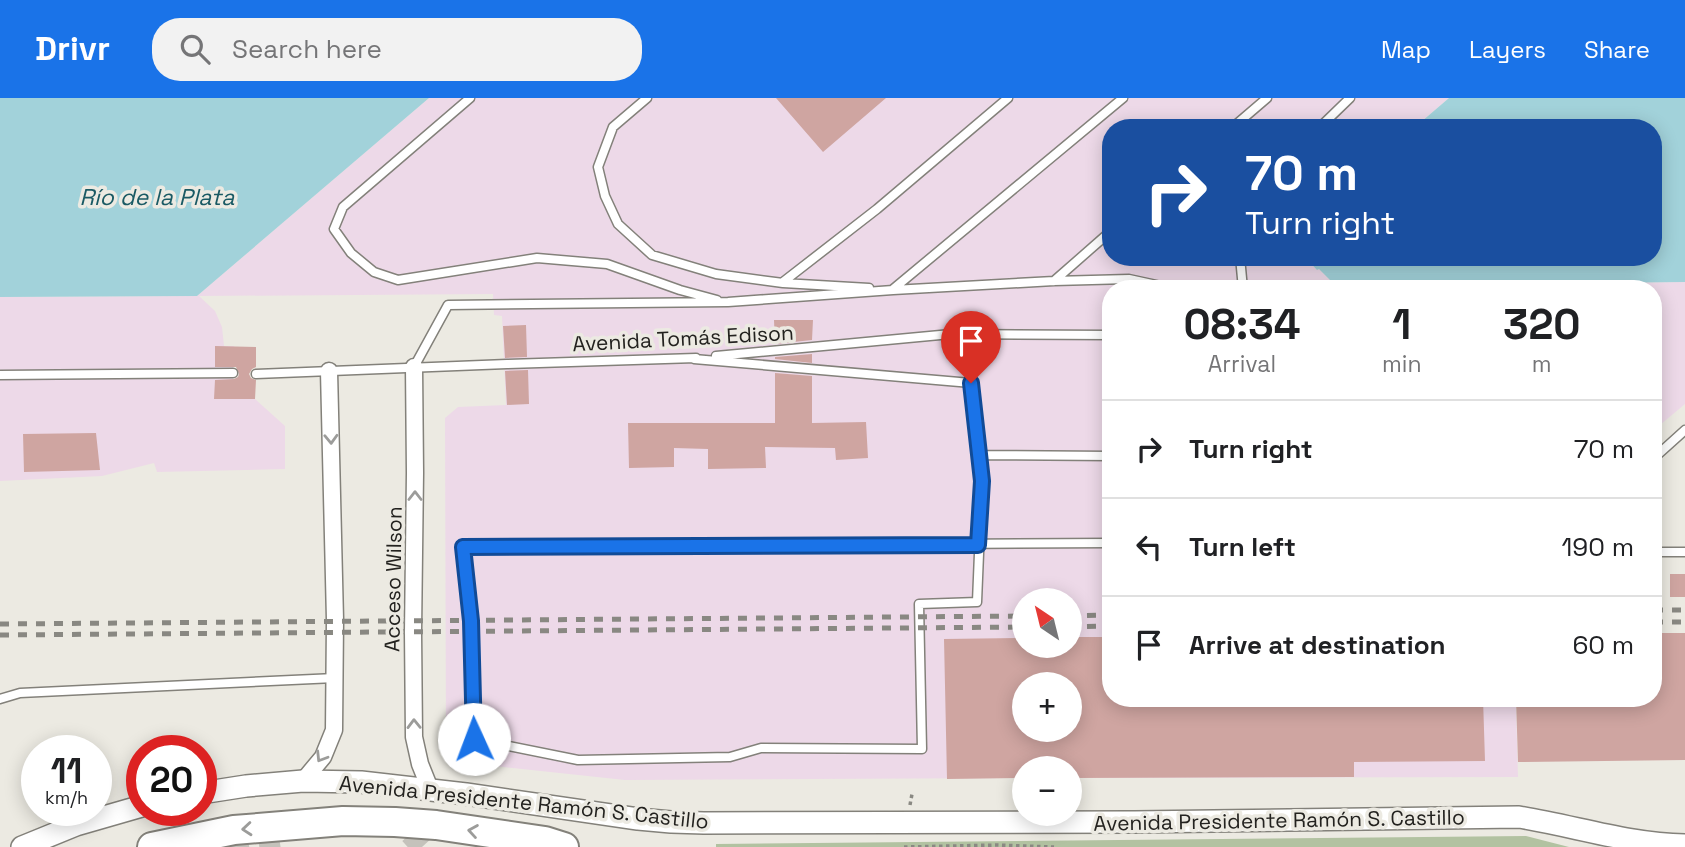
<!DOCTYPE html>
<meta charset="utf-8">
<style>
body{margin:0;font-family:"Space Grotesk",sans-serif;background:#f2f2f2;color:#202124;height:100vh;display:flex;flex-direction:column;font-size:26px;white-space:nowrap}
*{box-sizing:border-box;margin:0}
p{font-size:23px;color:#757577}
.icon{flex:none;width:38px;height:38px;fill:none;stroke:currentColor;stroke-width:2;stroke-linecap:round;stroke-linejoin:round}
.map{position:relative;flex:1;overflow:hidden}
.panel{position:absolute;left:1102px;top:182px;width:560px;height:427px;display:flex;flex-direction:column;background:#fff;border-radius:28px;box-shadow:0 4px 18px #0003}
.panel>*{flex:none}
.top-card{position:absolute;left:1102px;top:21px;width:560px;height:147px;border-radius:28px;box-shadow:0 4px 18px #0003;background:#1a4fa0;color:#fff;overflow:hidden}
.needle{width:46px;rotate:325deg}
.tools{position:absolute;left:1012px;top:490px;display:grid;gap:14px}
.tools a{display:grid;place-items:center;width:70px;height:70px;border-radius:50%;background:#fff;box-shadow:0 4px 18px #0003;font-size:35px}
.speed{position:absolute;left:21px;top:637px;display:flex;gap:14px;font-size:35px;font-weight:700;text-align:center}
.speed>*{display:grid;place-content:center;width:91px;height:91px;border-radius:50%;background:#fff;box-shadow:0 4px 18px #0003;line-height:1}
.speed small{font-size:18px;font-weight:400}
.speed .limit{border:10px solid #d22;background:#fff;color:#111}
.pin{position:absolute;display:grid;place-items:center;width:60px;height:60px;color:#fff;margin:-72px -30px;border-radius:50% 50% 50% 0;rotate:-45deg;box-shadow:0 0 7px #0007}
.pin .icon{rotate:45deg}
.me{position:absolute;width:77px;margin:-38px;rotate:358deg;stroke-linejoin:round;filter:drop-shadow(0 0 5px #0008)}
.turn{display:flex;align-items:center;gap:24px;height:147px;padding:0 28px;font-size:32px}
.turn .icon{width:91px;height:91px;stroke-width:2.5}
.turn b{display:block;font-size:49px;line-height:60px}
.eta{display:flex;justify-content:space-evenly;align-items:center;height:119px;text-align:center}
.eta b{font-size:42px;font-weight:700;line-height:49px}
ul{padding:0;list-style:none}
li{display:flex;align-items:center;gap:21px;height:98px;padding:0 28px;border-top:2px solid #e0e0e0}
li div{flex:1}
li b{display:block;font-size:26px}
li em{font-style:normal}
header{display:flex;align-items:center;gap:42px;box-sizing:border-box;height:98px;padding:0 35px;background:#1a73e8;color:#fff}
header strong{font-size:33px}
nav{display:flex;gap:38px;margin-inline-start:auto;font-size:24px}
.search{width:490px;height:63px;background:#f2f2f2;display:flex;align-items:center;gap:18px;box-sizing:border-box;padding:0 24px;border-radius:28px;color:#757577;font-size:26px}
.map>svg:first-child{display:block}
.industrial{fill:#edd9e8;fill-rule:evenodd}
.green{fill:#b2c2a1}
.water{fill:#a2d2da}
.building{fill:#cfa5a1;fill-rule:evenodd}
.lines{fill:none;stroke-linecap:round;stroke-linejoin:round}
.secondary-tunnel{stroke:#c4c2bb;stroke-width:21;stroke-dasharray:21 10;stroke-linecap:butt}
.lane-casing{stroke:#83817a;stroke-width:11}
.street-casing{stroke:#83817a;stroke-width:19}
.secondary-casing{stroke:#83817a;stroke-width:24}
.highway-casing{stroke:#83817a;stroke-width:32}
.path{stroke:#8a8983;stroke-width:3.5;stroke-dasharray:3.5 3.5;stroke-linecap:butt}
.lane{stroke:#fff;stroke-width:8}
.street{stroke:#fff;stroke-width:16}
.secondary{stroke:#fff;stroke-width:21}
.highway{stroke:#fff;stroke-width:28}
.rail{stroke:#898882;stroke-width:5;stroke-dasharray:9 9;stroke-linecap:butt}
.oneway{stroke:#9c9c9a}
.route-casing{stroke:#114b97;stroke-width:18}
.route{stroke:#1a73e8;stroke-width:12}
.labels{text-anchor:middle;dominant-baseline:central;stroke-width:7;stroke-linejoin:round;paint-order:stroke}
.street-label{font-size:21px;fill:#23221f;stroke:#eceae2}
.water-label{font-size:23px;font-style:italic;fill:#1a5a64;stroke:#eceae2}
</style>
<header>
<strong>Drivr</strong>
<div class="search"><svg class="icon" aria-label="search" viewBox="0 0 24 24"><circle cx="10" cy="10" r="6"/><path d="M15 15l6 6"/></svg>Search here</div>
<nav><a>Map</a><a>Layers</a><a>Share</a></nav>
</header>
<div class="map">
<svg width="1685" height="749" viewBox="0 0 1685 749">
<rect width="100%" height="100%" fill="#eceae2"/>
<path class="industrial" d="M 429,0 L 1449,0 L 1414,30 L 1111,30 L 1111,159 L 1305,159 L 1317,172 L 1319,171 L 1334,186 L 1339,188 L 1685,184 L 1685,306 L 1654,332 L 1654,191 L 1111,191 L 1111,600 L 1503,600 L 1503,609 L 1516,609 L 1518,679 L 1069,680 L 1069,670 L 1024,670 L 1024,680 L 625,682 L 467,665 L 446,647 L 445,320 L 458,309 L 506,307 L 502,218 L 494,217 L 493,196 L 199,198 L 215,213 L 222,229 L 224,248 L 234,248 L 233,275 L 234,300 L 255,301 L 285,328 L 285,371 L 157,374 L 154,365 L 102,378 L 0,383 L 0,199 L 197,198 ZM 1024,502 L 1069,502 L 1069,548 L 1024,548 ZM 1024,586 L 1069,586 L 1069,632 L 1024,632 Z"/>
<path class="green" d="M 1526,738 L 1569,749 L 716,749 L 716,746 Z"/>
<path class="water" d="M 0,0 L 429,0 L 197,198 L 0,199 Z
M 1449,0 L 1685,0 L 1685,184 L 1339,188 L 1334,186 L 1319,171 L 1317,172 L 1305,159 L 1654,159 L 1654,30 L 1414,30 Z"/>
<path class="building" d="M 776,0 L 886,0 L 823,54 Z
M 774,222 L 813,222 L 812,242 L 775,246 Z
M 526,227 L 527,259 L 505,260 L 503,228 Z
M 215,248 L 256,249 L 256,269 L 252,271 L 249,276 L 251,280 L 256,282 L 255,301 L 214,301 L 215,282 L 234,281 L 238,279 L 239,276 L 236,269 L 215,269 Z
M 812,256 L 812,265 L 775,261 L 775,259 Z
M 528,272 L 529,306 L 507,307 L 505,273 Z
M 775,275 L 812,278 L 812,325 L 866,324 L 868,360 L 836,362 L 835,350 L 765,349 L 766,370 L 708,371 L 708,351 L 674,350 L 674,369 L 629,370 L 628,325 L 775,325 Z
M 96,335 L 100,372 L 24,374 L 23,336 Z
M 1670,476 L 1685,476 L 1685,499 L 1670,499 Z
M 1654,535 L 1685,535 L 1685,662 L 1518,664 L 1516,600 L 1654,600 Z
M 1069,539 L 1111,539 L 1111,600 L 1483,600 L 1485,663 L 1354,664 L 1354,679 L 1069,680 L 1069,670 L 1024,670 L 1024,680 L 947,681 L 944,541 L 1024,540 L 1024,548 L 1069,548 ZM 1024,586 L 1069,586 L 1069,632 L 1024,632 Z"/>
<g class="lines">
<path class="secondary-tunnel" d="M 410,736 L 422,749
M 228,749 L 289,740"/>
<defs>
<path id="lane" d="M 470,0 L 343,109 L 334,131 L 351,155 L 374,174 L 398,182 L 537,160 L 607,166 L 680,192 L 717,202
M 647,0 L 613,29 L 598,69 L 605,98 L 618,126 L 652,157 L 716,176 L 783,185 L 869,190
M 1232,30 L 1267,0
M 1319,30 L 1350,0
M 1240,159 L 1243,191
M 1054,183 L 1111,133
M 783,184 L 877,111 L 1008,0
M 892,192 L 1123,0
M 716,258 L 951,236 L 1111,237
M 694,261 L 971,285 L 982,383 L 977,504 L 919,506 L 922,651 L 761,650 L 730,659 L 578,662 L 474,641 L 471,523 L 463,449 L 1111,445
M 414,269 L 448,207 L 728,204 L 893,192 L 1054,183 L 1129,181 L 1175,191
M 256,276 L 507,266 L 696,260
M 0,277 L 233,275
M 980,357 L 1111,358
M 1654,360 L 1685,332
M 1654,454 L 1685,454
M 0,601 L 20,595 L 335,580"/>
<path id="street" d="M 414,269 L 415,375 L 413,534 L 414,639 L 420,666 L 430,691
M 303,683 L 323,659 L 334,632 L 335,522 L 329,273"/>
<path id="secondary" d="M 201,695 L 246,688 L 303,683 L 361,684 L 466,696 L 638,721 L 671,724 L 704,725 L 1135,724 L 1519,719 C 1575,728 1628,746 1685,747
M 22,749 L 76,727 L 142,708"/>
<path id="highway" d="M 152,749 L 234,732 L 343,723 L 395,724 L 436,727 L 545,743 L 564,749"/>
</defs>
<use href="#lane" class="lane-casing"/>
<use href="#street" class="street-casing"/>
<use href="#secondary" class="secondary-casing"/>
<use href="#highway" class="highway-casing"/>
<path class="path" d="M 910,707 L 912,696
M 904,749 L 998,747 L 1054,749"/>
<use href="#lane" class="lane"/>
<use href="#street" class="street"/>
<use href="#secondary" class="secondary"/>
<use href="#highway" class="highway"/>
<path class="rail" d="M 1654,512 L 1685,512
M 1069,518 L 1111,517
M 1654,524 L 1685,524
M 0,526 L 1024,518
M 1069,529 L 1111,528
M 0,537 L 1024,529"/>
</g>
<defs><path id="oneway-chevron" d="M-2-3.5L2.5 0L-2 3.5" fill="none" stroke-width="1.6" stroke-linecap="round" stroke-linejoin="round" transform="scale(1.75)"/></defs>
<g class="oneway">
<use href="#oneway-chevron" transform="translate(331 341) rotate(88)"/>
<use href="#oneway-chevron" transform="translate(415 398) rotate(-90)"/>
<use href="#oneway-chevron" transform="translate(414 626) rotate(-91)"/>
<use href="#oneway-chevron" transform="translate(321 659) rotate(122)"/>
<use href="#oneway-chevron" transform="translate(247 731) rotate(175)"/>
<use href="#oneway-chevron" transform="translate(473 733) rotate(-171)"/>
</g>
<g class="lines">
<defs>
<path id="route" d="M 474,641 L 471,523 L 463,449 L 978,447 L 982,383 L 971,285"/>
</defs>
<use href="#route" class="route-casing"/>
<use href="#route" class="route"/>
</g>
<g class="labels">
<g class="street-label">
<text transform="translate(683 240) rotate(-3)">Avenida Tomás Edison</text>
<text transform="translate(393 481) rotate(-89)">Acceso Wilson</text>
<text transform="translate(524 704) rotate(6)">Avenida Presidente Ramón S. Castillo</text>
<text transform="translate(1279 722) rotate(-1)">Avenida Presidente Ramón S. Castillo</text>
</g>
<g class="water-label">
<text x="157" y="99">Río de la Plata</text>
</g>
</g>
</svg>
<div class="tools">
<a><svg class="needle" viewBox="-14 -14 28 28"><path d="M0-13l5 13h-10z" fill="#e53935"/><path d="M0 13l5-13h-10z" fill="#757577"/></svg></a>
<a>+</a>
<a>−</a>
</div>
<div class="speed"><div>11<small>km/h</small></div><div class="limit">20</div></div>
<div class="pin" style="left:971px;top:285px;background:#d93025"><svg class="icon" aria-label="arrive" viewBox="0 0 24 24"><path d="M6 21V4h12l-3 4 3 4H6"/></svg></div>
<svg class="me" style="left:474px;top:641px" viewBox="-20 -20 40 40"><circle r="19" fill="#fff"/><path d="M0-13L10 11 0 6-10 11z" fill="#1a73e8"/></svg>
<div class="top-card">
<div class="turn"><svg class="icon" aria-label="right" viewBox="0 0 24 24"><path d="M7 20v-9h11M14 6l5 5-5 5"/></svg><div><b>70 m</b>Turn right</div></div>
</div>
<section class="panel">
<div class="eta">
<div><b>08:34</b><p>Arrival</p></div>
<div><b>1</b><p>min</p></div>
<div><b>320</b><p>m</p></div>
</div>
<ul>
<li><svg class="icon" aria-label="right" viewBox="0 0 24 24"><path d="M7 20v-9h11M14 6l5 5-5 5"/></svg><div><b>Turn right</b></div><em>70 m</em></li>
<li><svg class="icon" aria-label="left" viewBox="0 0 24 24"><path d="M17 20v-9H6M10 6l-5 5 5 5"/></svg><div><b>Turn left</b></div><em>190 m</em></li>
<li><svg class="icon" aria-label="arrive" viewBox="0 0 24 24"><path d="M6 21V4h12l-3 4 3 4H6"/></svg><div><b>Arrive at destination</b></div><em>60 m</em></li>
</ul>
</section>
</div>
